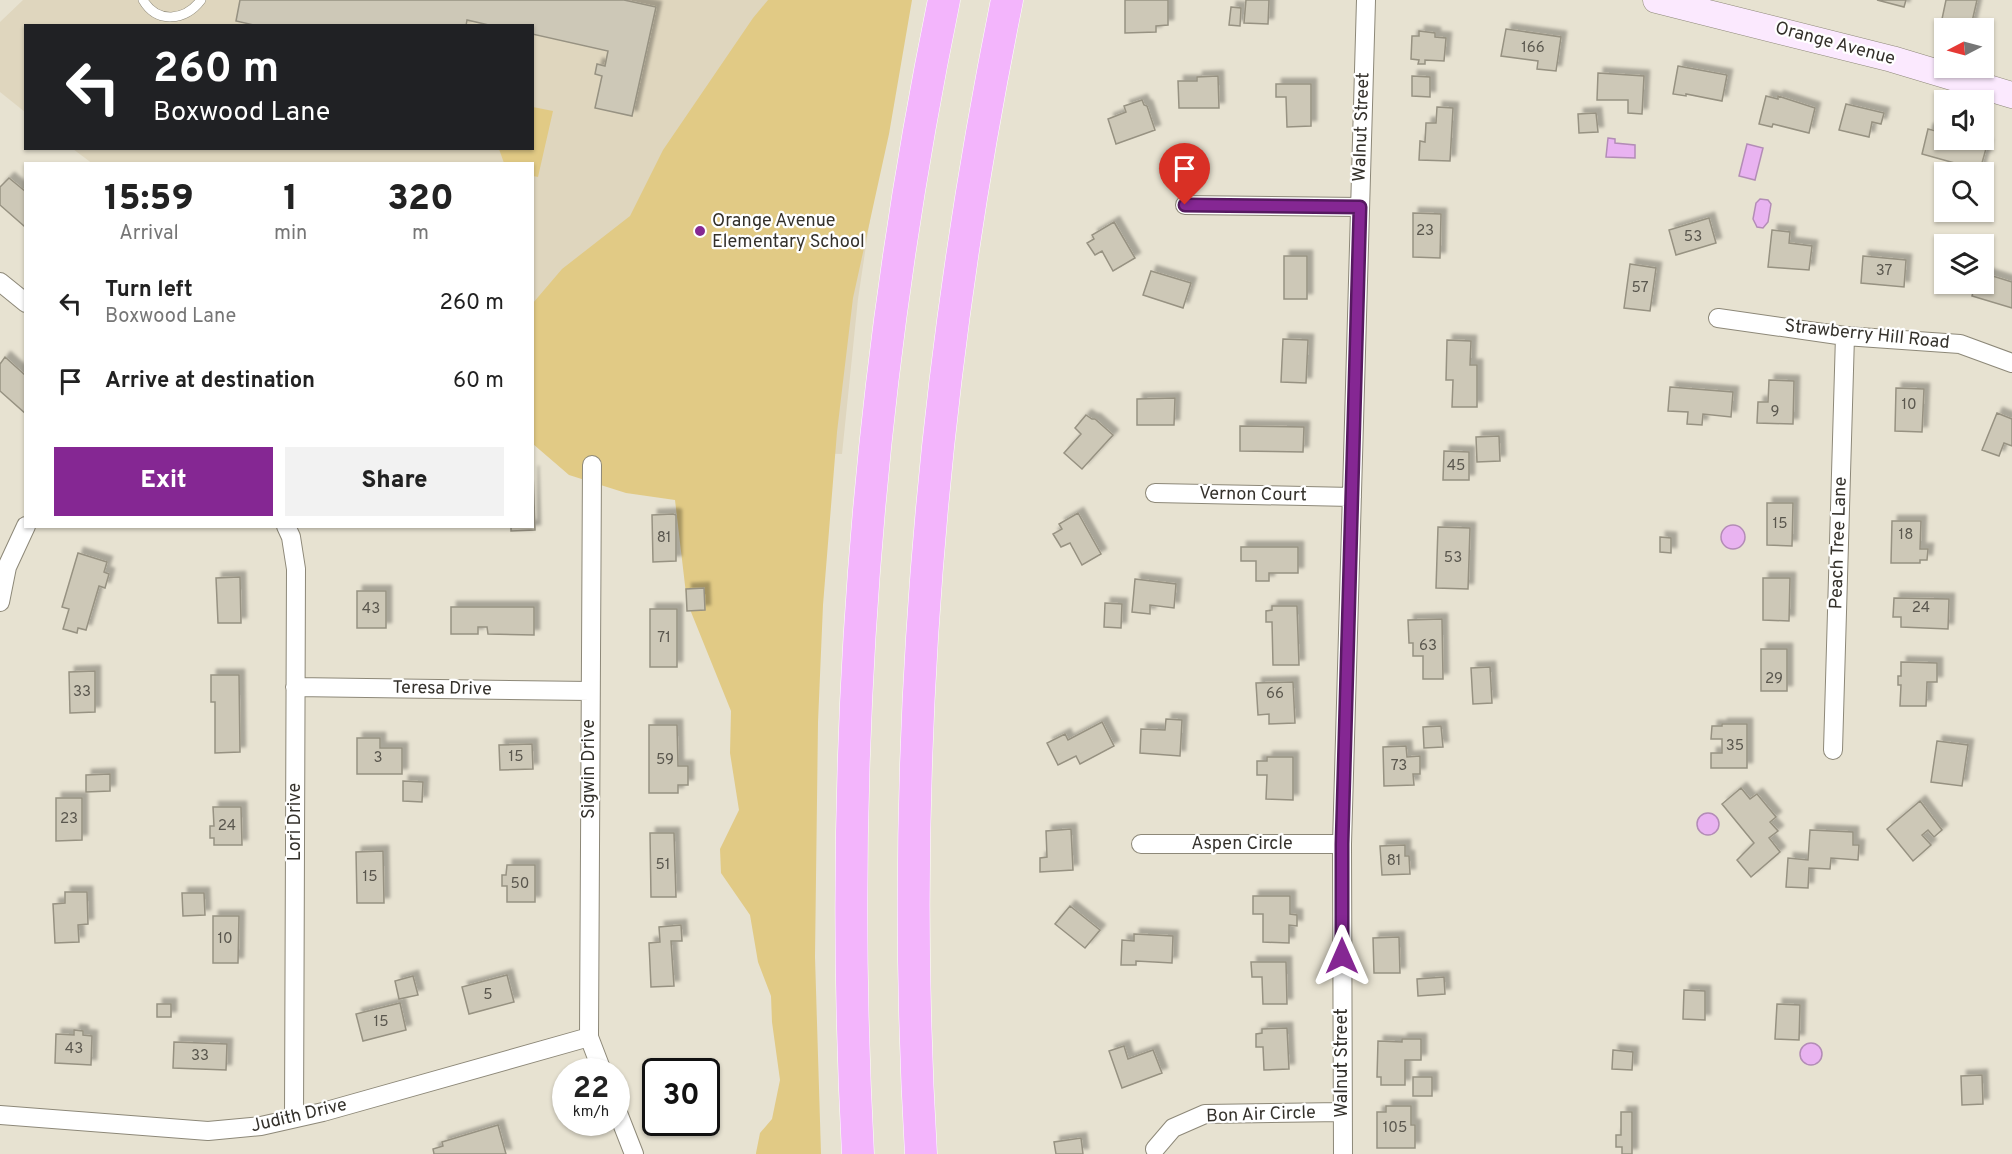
<!DOCTYPE html>
<style>
body{margin:0;font-family:Overpass,sans-serif;background:#f2f2f2;color:#222;height:100vh;display:flex;flex-direction:column;font-size:22px;white-space:nowrap}
*{box-sizing:border-box;margin:0}
p{font-size:20px;color:#767676}
.icon{flex:none;width:33px;height:33px;fill:none;stroke:currentColor;stroke-width:2;stroke-linecap:round;stroke-linejoin:round}
.map{position:relative;flex:1;overflow:hidden}
.drawer{position:absolute;left:24px;top:162px;width:510px;height:366px;display:flex;flex-direction:column;background:#fff;border-radius:0px;box-shadow:0 2px 4px #0004}
.drawer>*{flex:none}
.banner{position:absolute;left:24px;top:24px;width:510px;height:126px;border-radius:0px;box-shadow:0 2px 4px #0004;background:#202124;color:#fff;overflow:hidden}
.needle{width:39px;rotate:264deg}
.controls{position:absolute;left:1934px;top:18px;display:grid;gap:12px}
.controls a{display:grid;place-items:center;width:60px;height:60px;border-radius:0px;background:#fff;box-shadow:0 2px 4px #0004;font-size:30px}
.speed{position:absolute;left:552px;top:1058px;display:flex;gap:12px;font-size:30px;font-weight:700;text-align:center}
.speed>*{display:grid;place-content:center;width:78px;height:78px;border-radius:50%;background:#fff;box-shadow:0 2px 4px #0004;line-height:1}
.speed small{font-size:15px;font-weight:400}
.speed .limit{border:3px solid #111;border-radius:9px;background:#fff;color:#111}
.pin{position:absolute;display:grid;place-items:center;width:51px;height:51px;color:#fff;margin:-62px -26px;border-radius:50% 50% 50% 0;rotate:-45deg;box-shadow:0 0 6px #0007}
.pin .icon{rotate:45deg}
.me{position:absolute;width:66px;margin:-33px;rotate:0deg;stroke-linejoin:round;filter:drop-shadow(0 0 4px #0008)}
.turn{display:flex;align-items:center;gap:21px;height:126px;padding:0 30px;font-size:27px}
.turn .icon{width:78px;height:78px;stroke-width:2.5}
.turn b{display:block;font-size:42px;line-height:51px}
.eta{display:flex;justify-content:space-evenly;align-items:center;height:102px;text-align:center}
.eta b{font-size:36px;font-weight:800;line-height:42px}
.primary-button{display:flex;gap:12px;margin-top:auto;padding:12px 30px}
.primary-button a{flex:1;height:69px;border-radius:0px;background:#852793;color:#fff;font-size:24px;font-weight:800;line-height:69px;text-align:center}
.primary-button a+a{background:#f2f2f2;color:#222}
ul{padding:0;list-style:none}
li{display:flex;align-items:center;gap:18px;height:78px;padding:0 30px}
li div{flex:1}
li b{display:block;font-size:22px}
li em{font-style:normal}
.map>svg:first-child{display:block}
.built{fill:#dfd6be}
.green{fill:#e1ca85}
.water{fill:#e9b3f1;stroke:#b38cb6;stroke-width:1.5}
.building{fill:#cdc8b7;stroke:#979282;stroke-width:1.5;filter:url(#shadow)}
.lines{fill:none;stroke-linecap:round;stroke-linejoin:round}
.lane-casing{stroke:#8d8878;stroke-width:10}
.street-casing{stroke:#8d8878;stroke-width:20}
.secondary-casing{stroke:#8d8878;stroke-width:27}
.highway-casing{stroke:#fff;stroke-width:33}
.lane{stroke:#fff;stroke-width:9}
.street{stroke:#fff;stroke-width:18}
.secondary{stroke:#fbe9fe;stroke-width:26}
.highway{stroke:#f3b5fc;stroke-width:32}
.route-casing{stroke:#561960;stroke-width:15}
.route{stroke:#852793;stroke-width:10}
.poi-dot{fill:#852793;stroke:#fff;stroke-width:2}
.labels{text-anchor:middle;dominant-baseline:central;stroke-width:4.5;stroke-linejoin:round;paint-order:stroke}
.number-label{font-size:15px;fill:#5a574e}
.street-label{font-size:18px;fill:#34312b;stroke:#fff}
.poi-label{font-size:18px;fill:#34312b;stroke:#fff;text-anchor:start}
</style>
<div class="map">
<svg width="2012" height="1154" viewBox="0 0 2012 1154">
<defs>
<filter id="shadow"><feDropShadow dx="5.5" dy="-5.5" stdDeviation="1.5" flood-color="#0004"/></filter>
</defs>
<rect width="100%" height="100%" fill="#e7e2d1"/>
<path class="built" d="M 23,0 L 910,0 L 880,152 L 858,299 L 842,454 L 533,444 L 532,164 L 93,164 L 73,149 L 532,148 L 532,26 L 26,26 L 25,112 L 0,92 L 0,22 Z"/>
<path class="green" d="M 768,0 L 912,0 L 889,134 L 853,298 L 837,432 L 823,605 L 818,722 L 815,957 L 821,1154 L 756,1154 L 756,1153 L 760,1133 L 772,1119 L 780,1080 L 772,1022 L 771,996 L 758,962 L 750,915 L 721,873 L 720,849 L 739,810 L 730,753 L 731,711 L 687,602 L 675,500 L 626,493 L 569,475 L 533,444 L 533,303 L 562,269 L 630,216 L 663,150 L 753,18 Z
M 533,107 L 553,111 L 538,177 L 533,176 L 532,164 L 504,163 L 499,149 L 532,148 Z"/>
<path class="water" d="M 1608,138 L 1615,139 L 1615,143 L 1635,145 L 1635,158 L 1606,157 Z
M 1747,144 L 1763,148 L 1755,180 L 1739,176 Z
M 1760,199 L 1768,200 L 1771,204 L 1768,222 L 1763,228 L 1757,227 L 1753,219 L 1756,203 Z
M1721 537a12 12 0 1 1 24 0a12 12 0 1 1-24 0Z
M1697 824a11 11 0 1 1 22 0a11 11 0 1 1-22 0Z
M1800 1054a11 11 0 1 1 22 0a11 11 0 1 1-22 0Z"/>
<path class="building" d="M 240,0 L 624,0 L 656,7 L 632,116 L 595,108 L 602,76 L 595,74 L 597,64 L 605,66 L 608,51 L 532,34 L 532,26 L 493,26 L 467,20 L 466,26 L 258,26 L 236,21 Z
M 1125,0 L 1168,0 L 1168,25 L 1156,26 L 1156,32 L 1125,33 Z
M 1246,0 L 1269,0 L 1268,24 L 1244,23 Z
M 1877,0 L 1906,0 L 1904,7 Z
M 1946,0 L 1977,0 L 1971,26 L 1942,19 Z
M 1231,7 L 1241,8 L 1240,26 L 1229,25 Z
M 1506,29 L 1561,37 L 1556,71 L 1537,69 L 1538,61 L 1501,56 Z
M 1419,31 L 1435,33 L 1435,37 L 1446,38 L 1444,61 L 1425,60 L 1425,64 L 1418,64 L 1419,60 L 1411,59 L 1412,36 L 1419,36 Z
M 1678,66 L 1727,75 L 1722,101 L 1686,94 L 1686,96 L 1673,94 Z
M 1598,73 L 1644,76 L 1642,114 L 1628,113 L 1628,100 L 1597,100 Z
M 1218,76 L 1219,108 L 1179,108 L 1178,81 L 1197,81 L 1197,77 Z
M 1412,76 L 1430,77 L 1430,97 L 1412,96 Z
M 1276,84 L 1311,84 L 1311,126 L 1287,127 L 1286,97 L 1276,97 Z
M 1766,96 L 1778,99 L 1778,96 L 1815,108 L 1809,133 L 1773,124 L 1772,127 L 1759,124 Z
M 1142,100 L 1144,105 L 1147,106 L 1155,130 L 1116,144 L 1108,119 L 1126,112 L 1124,106 Z
M 1846,104 L 1884,113 L 1881,124 L 1872,122 L 1869,137 L 1839,130 Z
M 1437,107 L 1453,108 L 1450,161 L 1419,160 L 1420,141 L 1425,142 L 1426,123 L 1436,123 Z
M 1596,113 L 1598,132 L 1579,133 L 1578,114 Z
M 1928,129 L 1944,133 L 1944,140 L 1967,140 L 1987,145 L 1980,170 L 1922,154 Z
M 9,178 L 26,192 L 26,224 L 24,226 L 0,205 L 0,187 Z
M 1413,213 L 1441,214 L 1440,258 L 1413,257 Z
M 1709,218 L 1716,243 L 1676,255 L 1669,230 Z
M 1114,222 L 1135,258 L 1113,271 L 1102,251 L 1095,255 L 1087,243 L 1094,239 L 1092,235 Z
M 1772,230 L 1790,232 L 1789,243 L 1812,246 L 1809,270 L 1768,267 Z
M 1284,256 L 1307,256 L 1307,299 L 1284,299 Z
M 1863,256 L 1906,260 L 1904,287 L 1861,283 Z
M 1630,264 L 1656,268 L 1650,311 L 1624,308 Z
M 1151,271 L 1191,283 L 1183,308 L 1143,295 Z
M 1983,273 L 2012,282 L 2012,308 L 1972,296 L 1975,284 L 1983,284 Z
M 1283,339 L 1308,340 L 1306,383 L 1281,382 Z
M 1447,340 L 1471,341 L 1470,365 L 1477,365 L 1477,407 L 1452,407 L 1453,380 L 1446,380 Z
M 5,357 L 26,376 L 26,414 L 0,391 L 0,364 Z
M 1769,380 L 1794,381 L 1793,424 L 1757,423 L 1758,402 L 1768,402 Z
M 1670,387 L 1733,392 L 1731,417 L 1703,414 L 1702,425 L 1687,424 L 1688,412 L 1668,411 Z
M 1896,388 L 1924,389 L 1922,432 L 1895,431 Z
M 1175,398 L 1174,425 L 1137,425 L 1137,399 Z
M 1997,413 L 2012,419 L 2012,446 L 2004,443 L 1999,456 L 1982,450 Z
M 1086,415 L 1092,419 L 1095,419 L 1113,435 L 1082,469 L 1064,453 L 1081,434 L 1075,428 Z
M 1240,426 L 1304,427 L 1303,452 L 1240,451 Z
M 1499,436 L 1500,461 L 1477,462 L 1476,437 Z
M 1444,451 L 1469,452 L 1469,480 L 1443,480 Z
M 533,471 L 535,530 L 511,531 L 511,526 L 532,526 Z
M 1767,503 L 1793,503 L 1792,546 L 1767,545 Z
M 1078,513 L 1101,554 L 1082,565 L 1070,543 L 1061,547 L 1053,534 L 1062,529 L 1059,524 Z
M 673,514 L 676,515 L 676,561 L 653,562 L 652,515 Z
M 1892,521 L 1921,521 L 1920,549 L 1928,549 L 1927,560 L 1920,560 L 1920,563 L 1891,563 Z
M 1438,527 L 1470,528 L 1468,589 L 1436,588 Z
M 1660,537 L 1671,538 L 1671,553 L 1660,552 Z
M 1241,547 L 1298,547 L 1298,573 L 1269,573 L 1269,581 L 1256,581 L 1256,561 L 1241,561 Z
M 78,553 L 107,562 L 104,572 L 109,574 L 105,588 L 99,586 L 86,630 L 78,628 L 77,633 L 63,629 L 69,609 L 62,607 Z
M 240,577 L 241,623 L 218,623 L 216,578 Z
M 1763,578 L 1790,578 L 1789,621 L 1763,620 Z
M 1135,579 L 1176,584 L 1174,608 L 1150,605 L 1150,614 L 1132,612 Z
M 704,588 L 705,610 L 687,611 L 686,589 Z
M 357,591 L 386,591 L 386,628 L 357,628 Z
M 1894,598 L 1949,599 L 1948,629 L 1901,627 L 1901,617 L 1893,617 Z
M 1105,603 L 1122,604 L 1121,628 L 1104,627 Z
M 1272,606 L 1297,606 L 1299,665 L 1273,665 L 1272,622 L 1266,622 L 1266,611 L 1272,610 Z
M 451,607 L 534,607 L 534,635 L 488,634 L 487,627 L 478,627 L 478,634 L 451,634 Z
M 650,609 L 677,609 L 677,667 L 650,667 Z
M 1442,619 L 1443,679 L 1423,679 L 1423,656 L 1413,656 L 1413,643 L 1409,643 L 1408,620 Z
M 1761,649 L 1787,649 L 1787,691 L 1761,691 Z
M 1901,662 L 1937,663 L 1937,682 L 1927,682 L 1926,706 L 1900,706 L 1901,685 L 1898,685 L 1898,676 L 1901,676 Z
M 1490,667 L 1492,703 L 1473,704 L 1471,668 Z
M 95,671 L 95,712 L 70,713 L 69,672 Z
M 211,675 L 239,675 L 240,752 L 215,753 L 215,702 L 211,702 Z
M 1293,682 L 1295,723 L 1269,724 L 1269,714 L 1258,715 L 1256,683 Z
M 1166,719 L 1182,720 L 1180,756 L 1140,753 L 1141,729 L 1165,730 Z
M 1102,722 L 1114,746 L 1080,764 L 1076,756 L 1058,765 L 1047,743 L 1065,734 L 1068,740 Z
M 1722,724 L 1747,724 L 1747,768 L 1711,768 L 1711,753 L 1722,753 L 1722,739 L 1711,739 L 1712,726 L 1722,726 Z
M 649,725 L 677,725 L 678,766 L 688,766 L 688,785 L 678,785 L 678,793 L 649,793 Z
M 1441,726 L 1443,747 L 1424,748 L 1423,727 Z
M 357,738 L 380,738 L 380,748 L 402,748 L 402,774 L 357,774 Z
M 1937,741 L 1968,745 L 1962,786 L 1931,782 Z
M 532,744 L 533,769 L 500,770 L 499,745 Z
M 1406,746 L 1407,757 L 1420,756 L 1420,774 L 1413,774 L 1414,785 L 1384,786 L 1383,747 Z
M 1267,757 L 1293,757 L 1293,800 L 1266,799 L 1267,775 L 1257,775 L 1257,761 L 1267,761 Z
M 110,774 L 110,791 L 86,792 L 86,775 Z
M 403,781 L 423,782 L 422,802 L 403,801 Z
M 1741,788 L 1750,799 L 1757,794 L 1776,817 L 1770,822 L 1778,831 L 1769,838 L 1780,852 L 1751,877 L 1737,860 L 1754,843 L 1722,804 Z
M 56,798 L 82,798 L 82,840 L 56,841 Z
M 1920,801 L 1942,830 L 1934,837 L 1928,830 L 1922,835 L 1931,845 L 1913,861 L 1887,829 Z
M 213,807 L 241,807 L 242,845 L 214,845 L 214,838 L 210,838 L 210,826 L 214,826 Z
M 1071,829 L 1073,870 L 1040,872 L 1040,858 L 1047,857 L 1046,831 Z
M 1810,830 L 1853,832 L 1853,845 L 1859,845 L 1858,860 L 1831,858 L 1830,869 L 1809,868 L 1808,888 L 1786,887 L 1788,858 L 1808,860 Z
M 650,833 L 674,833 L 676,897 L 651,897 Z
M 1405,845 L 1405,856 L 1409,856 L 1410,874 L 1382,875 L 1380,846 Z
M 383,851 L 384,903 L 357,903 L 356,852 Z
M 507,865 L 535,865 L 535,902 L 507,902 L 507,886 L 502,886 L 502,875 L 506,875 Z
M 65,892 L 87,892 L 88,924 L 78,925 L 79,942 L 55,943 L 53,904 L 65,903 Z
M 182,893 L 204,893 L 205,915 L 183,916 Z
M 1253,896 L 1290,896 L 1290,914 L 1297,915 L 1297,926 L 1289,925 L 1289,943 L 1263,942 L 1263,914 L 1253,914 Z
M 1070,906 L 1100,930 L 1085,948 L 1055,924 Z
M 213,916 L 239,916 L 238,963 L 213,963 Z
M 681,925 L 682,941 L 671,941 L 674,986 L 651,987 L 649,943 L 660,942 L 659,927 Z
M 1134,934 L 1173,936 L 1172,963 L 1136,961 L 1136,965 L 1121,965 L 1122,940 L 1134,941 Z
M 1399,937 L 1400,973 L 1374,973 L 1373,938 Z
M 1251,962 L 1286,962 L 1287,1004 L 1263,1004 L 1262,977 L 1252,977 Z
M 507,975 L 514,1002 L 469,1014 L 462,987 Z
M 413,976 L 418,995 L 399,999 L 395,981 Z
M 1444,977 L 1445,994 L 1418,996 L 1417,979 Z
M 1684,990 L 1705,991 L 1705,1020 L 1683,1019 Z
M 400,1003 L 406,1030 L 363,1041 L 356,1014 Z
M 157,1004 L 171,1004 L 171,1017 L 157,1017 Z
M 1777,1004 L 1800,1005 L 1799,1040 L 1775,1039 Z
M 1287,1028 L 1289,1069 L 1264,1070 L 1263,1047 L 1256,1047 L 1256,1034 L 1262,1033 L 1262,1029 Z
M 74,1030 L 83,1031 L 83,1035 L 92,1036 L 91,1065 L 55,1063 L 56,1034 L 74,1035 Z
M 1402,1039 L 1421,1039 L 1421,1060 L 1405,1060 L 1405,1085 L 1381,1085 L 1381,1077 L 1377,1077 L 1378,1041 L 1402,1042 Z
M 174,1042 L 227,1044 L 226,1070 L 173,1068 Z
M 1124,1046 L 1128,1059 L 1153,1050 L 1162,1073 L 1122,1088 L 1109,1051 Z
M 1613,1050 L 1633,1052 L 1632,1070 L 1612,1069 Z
M 1982,1075 L 1983,1104 L 1962,1105 L 1961,1076 Z
M 1413,1077 L 1432,1077 L 1432,1096 L 1413,1096 Z
M 1386,1106 L 1411,1106 L 1411,1125 L 1415,1125 L 1415,1148 L 1377,1148 L 1377,1112 L 1386,1112 Z
M 1621,1112 L 1632,1112 L 1632,1154 L 1622,1154 L 1622,1147 L 1616,1147 L 1616,1135 L 1621,1135 Z
M 498,1125 L 506,1154 L 434,1154 L 433,1149 L 443,1146 L 442,1142 Z
M 1081,1138 L 1083,1154 L 1056,1154 L 1054,1142 Z"/>
<g class="lines">
<defs>
<path id="lane" d="M 143,0 C 157,24 185,21 201,0"/>
<path id="street" d="M 1185,205 L 1360,207
M 0,282 L 26,303
M 1718,318 L 1845,336 L 1960,344 L 2012,363
M 592,465 L 589,1037 L 602,1071
M 1155,493 L 1352,497
M 286,526 L 291,537 L 296,569 L 294,1118
M 0,602 L 7,567 L 26,526
M 295,687 L 590,691
M 1833,750 L 1845,336
M 1141,844 L 1342,844
M 616,1108 L 634,1154
M 0,1115 L 208,1131 L 261,1126 L 323,1112 L 589,1037
M 1155,1149 L 1173,1128 L 1205,1114 L 1342,1112
M 1343,1154 L 1342,844 L 1366,0"/>
<path id="secondary" d="M 1656,0 L 1892,59 L 2012,95"/>
<path id="highway" d="M 858,1154 C 837,767 866,380 944,0
M 921,1154 C 898,767 930,380 1007,0"/>
</defs>
<use href="#lane" class="lane-casing"/>
<use href="#street" class="street-casing"/>
<use href="#secondary" class="secondary-casing"/>
<use href="#highway" class="highway-casing"/>
<use href="#lane" class="lane"/>
<use href="#street" class="street"/>
<use href="#secondary" class="secondary"/>
<use href="#highway" class="highway"/>
</g>
<g class="lines">
<defs>
<path id="route" d="M 1185,205 L 1360,207 L 1342,844 L 1342,956"/>
</defs>
<use href="#route" class="route-casing"/>
<use href="#route" class="route"/>
</g>
<circle class="poi-dot" cx="700" cy="231" r="6"/>
<g class="labels">
<g class="number-label">
<text x="1533" y="48">166</text>
<text x="1425" y="231">23</text>
<text x="1693" y="237">53</text>
<text x="1884" y="271">37</text>
<text x="1640" y="288">57</text>
<text x="1909" y="405">10</text>
<text x="1775" y="412">9</text>
<text x="1456" y="466">45</text>
<text x="1780" y="524">15</text>
<text x="1906" y="535">18</text>
<text x="664" y="538">81</text>
<text x="1453" y="558">53</text>
<text x="1921" y="608">24</text>
<text x="371" y="609">43</text>
<text x="664" y="638">71</text>
<text x="1428" y="646">63</text>
<text x="1774" y="679">29</text>
<text x="82" y="692">33</text>
<text x="1275" y="694">66</text>
<text x="1735" y="746">35</text>
<text x="516" y="757">15</text>
<text x="378" y="758">3</text>
<text x="665" y="760">59</text>
<text x="1399" y="766">73</text>
<text x="69" y="819">23</text>
<text x="227" y="826">24</text>
<text x="1394" y="861">81</text>
<text x="663" y="865">51</text>
<text x="370" y="877">15</text>
<text x="520" y="884">50</text>
<text x="225" y="939">10</text>
<text x="488" y="995">5</text>
<text x="381" y="1022">15</text>
<text x="74" y="1049">43</text>
<text x="200" y="1056">33</text>
<text x="1395" y="1128">105</text>
</g>
<g class="street-label">
<text transform="translate(1835 44) rotate(15)">Orange Avenue</text>
<text transform="translate(1362 127) rotate(-88)">Walnut Street</text>
<text transform="translate(1867 335) rotate(6)">Strawberry Hill Road</text>
<text transform="translate(1253 495) rotate(1)">Vernon Court</text>
<text transform="translate(1839 543) rotate(-88)">Peach Tree Lane</text>
<text transform="translate(442 689) rotate(1)">Teresa Drive</text>
<text transform="translate(589 769) rotate(-90)">Sigwin Drive</text>
<text transform="translate(295 822) rotate(-90)">Lori Drive</text>
<text x="1242" y="844">Aspen Circle</text>
<text transform="translate(1342 1063) rotate(-90)">Walnut Street</text>
<text transform="translate(1261 1115) rotate(-2)">Bon Air Circle</text>
<text transform="translate(299 1116) rotate(-13)">Judith Drive</text>
</g>
<g class="poi-label">
<text x="712" y="221">Orange Avenue<tspan x="712" dy="21">Elementary School</tspan></text>
</g>
</g>
</svg>
<div class="controls">
<a><svg class="needle" viewBox="-14 -14 28 28"><path d="M0-13l5 13h-10z" fill="#e53935"/><path d="M0 13l5-13h-10z" fill="#767676"/></svg></a>
<a><svg class="icon" aria-label="sound" viewBox="0 0 24 24"><path d="M4 9h4l5-4v14l-5-4H4zM17 9q2 3 0 6"/></svg></a>
<a><svg class="icon" aria-label="search" viewBox="0 0 24 24"><circle cx="10" cy="10" r="6"/><path d="M15 15l6 6"/></svg></a>
<a><svg class="icon" aria-label="layers" viewBox="0 0 24 24"><path d="M12 4l9 5-9 5-9-5zM3 14l9 5 9-5"/></svg></a>
</div>
<div class="speed"><div>22<small>km/h</small></div><div class="limit">30</div></div>
<div class="pin" style="left:1185px;top:205px;background:#d93025"><svg class="icon" aria-label="arrive" viewBox="0 0 24 24"><path d="M6 21V4h12l-3 4 3 4H6"/></svg></div>
<svg class="me" style="left:1342px;top:956px" viewBox="-20 -20 40 40"><path d="M0-17L14 15 0 8-14 15z" fill="#852793" stroke="#fff" stroke-width="4"/></svg>
<div class="banner">
<div class="turn"><svg class="icon" aria-label="left" viewBox="0 0 24 24"><path d="M17 20v-9H6M10 6l-5 5 5 5"/></svg><div><b>260 m</b>Boxwood Lane</div></div>
</div>
<section class="drawer">
<div class="eta">
<div><b>15:59</b><p>Arrival</p></div>
<div><b>1</b><p>min</p></div>
<div><b>320</b><p>m</p></div>
</div>
<ul>
<li><svg class="icon" aria-label="left" viewBox="0 0 24 24"><path d="M17 20v-9H6M10 6l-5 5 5 5"/></svg><div><b>Turn left</b><p>Boxwood Lane</p></div><em>260 m</em></li>
<li><svg class="icon" aria-label="arrive" viewBox="0 0 24 24"><path d="M6 21V4h12l-3 4 3 4H6"/></svg><div><b>Arrive at destination</b></div><em>60 m</em></li>
</ul>
<div class="primary-button"><a>Exit</a><a>Share</a></div>
</section>
</div>
